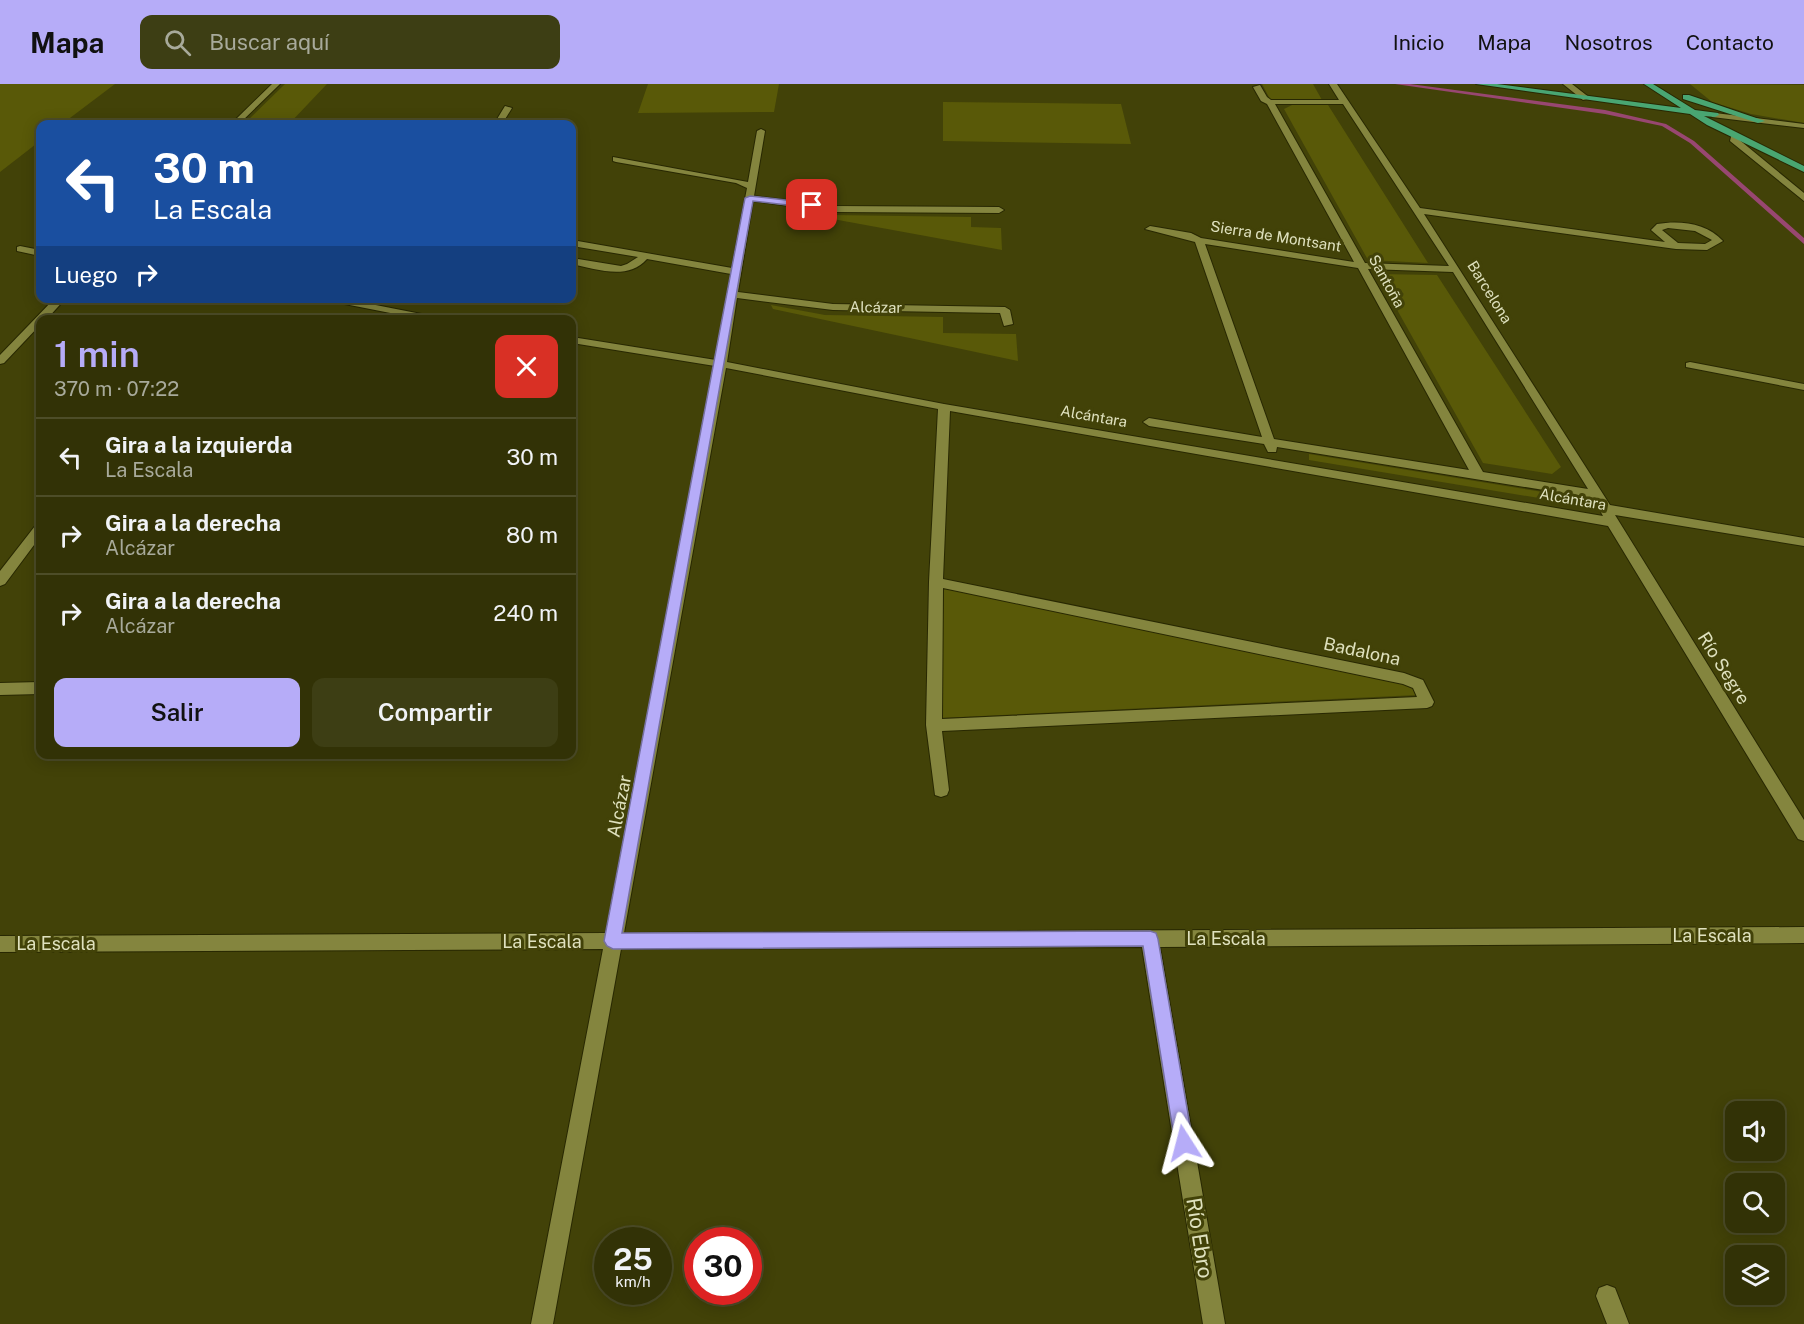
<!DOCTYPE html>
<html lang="es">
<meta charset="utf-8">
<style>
body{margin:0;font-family:"Public Sans",sans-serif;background:#3d3e14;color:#f1f3f6;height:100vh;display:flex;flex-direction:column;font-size:22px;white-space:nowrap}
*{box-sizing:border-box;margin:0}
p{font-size:20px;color:#a8aa9b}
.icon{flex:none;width:33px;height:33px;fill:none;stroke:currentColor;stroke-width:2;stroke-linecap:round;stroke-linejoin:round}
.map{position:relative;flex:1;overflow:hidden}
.panel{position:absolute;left:36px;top:231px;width:540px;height:444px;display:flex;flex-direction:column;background:#323206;border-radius:12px;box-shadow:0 3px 15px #0003,0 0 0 2px #4d4d28}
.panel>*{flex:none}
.banner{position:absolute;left:36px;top:36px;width:540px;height:183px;border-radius:12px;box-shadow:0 3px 15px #0003,0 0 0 2px #4d4d28;background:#1a4fa0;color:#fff;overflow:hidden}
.fabs{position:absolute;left:1725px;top:1017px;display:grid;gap:12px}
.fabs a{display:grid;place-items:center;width:60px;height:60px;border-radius:12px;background:#323206;box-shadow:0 3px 15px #0003,0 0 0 2px #4d4d28;font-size:30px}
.speed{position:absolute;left:594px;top:1143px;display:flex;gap:12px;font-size:30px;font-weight:700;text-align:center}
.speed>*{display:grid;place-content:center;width:78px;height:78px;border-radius:50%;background:#323206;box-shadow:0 3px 15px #0003,0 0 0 2px #4d4d28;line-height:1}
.speed small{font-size:15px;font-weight:400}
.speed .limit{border:9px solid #d22;background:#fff;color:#111}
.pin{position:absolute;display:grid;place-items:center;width:51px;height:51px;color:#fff;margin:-26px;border-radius:12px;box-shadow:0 3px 9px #0006}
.me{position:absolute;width:66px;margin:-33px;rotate:351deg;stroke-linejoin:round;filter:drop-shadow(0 0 4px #0008)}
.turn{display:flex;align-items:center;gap:21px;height:126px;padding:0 18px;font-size:27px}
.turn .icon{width:78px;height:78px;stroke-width:2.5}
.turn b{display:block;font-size:42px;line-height:51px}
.then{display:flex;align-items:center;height:57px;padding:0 18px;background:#0003;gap:12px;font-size:22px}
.round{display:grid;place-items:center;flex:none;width:63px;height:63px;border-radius:12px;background:#3d3e14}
.summary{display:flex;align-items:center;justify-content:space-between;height:102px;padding:0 18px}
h1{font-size:36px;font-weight:600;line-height:45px;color:#b6acf8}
.button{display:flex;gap:12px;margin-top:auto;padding:12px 18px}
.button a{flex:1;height:69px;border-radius:12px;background:#b6acf8;color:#111;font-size:24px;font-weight:600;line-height:69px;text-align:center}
.button a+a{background:#3d3e14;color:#f1f3f6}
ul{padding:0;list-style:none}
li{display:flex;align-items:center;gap:18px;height:78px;padding:0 18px;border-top:2px solid #4d4d28}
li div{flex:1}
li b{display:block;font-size:22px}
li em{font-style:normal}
header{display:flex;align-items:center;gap:36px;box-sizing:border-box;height:84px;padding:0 30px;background:#b6acf8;color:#111}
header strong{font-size:28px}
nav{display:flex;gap:33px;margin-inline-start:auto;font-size:21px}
.search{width:420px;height:54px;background:#3d3e14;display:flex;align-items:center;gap:15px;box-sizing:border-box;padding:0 21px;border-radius:12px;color:#a8aa9b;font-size:22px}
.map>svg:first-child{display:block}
.green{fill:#595908}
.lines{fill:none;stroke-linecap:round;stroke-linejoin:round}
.stream{fill:#984771;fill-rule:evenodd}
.minor-casing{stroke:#282802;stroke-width:2}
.major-casing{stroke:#282802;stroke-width:2}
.minor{fill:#84853e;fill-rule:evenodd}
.major{fill:#49a672;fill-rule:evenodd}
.route{fill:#b6acf8;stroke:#7670a1;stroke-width:1.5}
.labels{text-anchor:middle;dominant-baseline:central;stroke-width:6;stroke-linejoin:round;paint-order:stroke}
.far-street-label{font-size:15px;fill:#dfe1be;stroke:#424208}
.street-label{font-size:18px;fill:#dfe1be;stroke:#424208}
.near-street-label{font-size:21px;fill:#dfe1be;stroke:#424208}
</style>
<header>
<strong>Mapa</strong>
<div class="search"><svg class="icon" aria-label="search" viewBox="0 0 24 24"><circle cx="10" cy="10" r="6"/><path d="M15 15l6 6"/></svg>Buscar aquí</div>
<nav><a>Inicio</a><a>Mapa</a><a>Nosotros</a><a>Contacto</a></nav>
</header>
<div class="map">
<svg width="1804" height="1240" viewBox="0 0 1804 1240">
<rect width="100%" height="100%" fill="#424208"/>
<path class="green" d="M 0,0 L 115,0 L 62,40 L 40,40 L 40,57 L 0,88 Z
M 285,0 L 327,0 L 289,40 L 244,40 Z
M 648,0 L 779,0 L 774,28 L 638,29 Z
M 1262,0 L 1313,0 L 1322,16 L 1270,15 Z
M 1690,0 L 1804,1 L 1804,39 L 1751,30 L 1712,18 Z
M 943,18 L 1121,20 L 1131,60 L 943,57 Z
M 1292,21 L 1328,21 L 1428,179 L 1368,176 L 1284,25 Z
M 789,124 L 832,131 L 971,133 L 971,143 L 1001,144 L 1002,166 L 789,127 Z
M 1377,190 L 1437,191 L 1561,383 L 1552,390 L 1483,379 Z
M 771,221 L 825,231 L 943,233 L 943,249 L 1016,250 L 1018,277 L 773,225 Z
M 1309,370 L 1586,415 L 1587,422 L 1309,376 Z
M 944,502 L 1409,599 L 1417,611 L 940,634 Z"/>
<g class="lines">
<path class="stream" d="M 1395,0 L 1410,0 L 1605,26 L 1666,40 L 1694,57 L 1804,154 L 1804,160 L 1690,59 L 1662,42 L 1605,30 Z"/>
<defs>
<path id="minor" d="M 272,0 L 280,0 L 239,40 L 231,40 Z
M 1329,0 L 1337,0 L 1420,124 L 1665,158 L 1651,146 L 1657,140 C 1680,136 1707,139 1723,157 L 1707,166 L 1676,165 L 1424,130 L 1610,421 L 1804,454 L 1804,462 L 1615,431 L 1804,736 L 1804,757 L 1798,755 L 1608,442 L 950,327 L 943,495 L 1404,589 L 1423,596 L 1434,618 L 1432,622 L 1427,624 L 942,647 L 949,706 L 947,711 L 941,713 L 935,711 L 926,641 L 929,498 L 938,325 L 726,284 L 624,849 L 1804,843 L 1804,859 L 1160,863 L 1225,1240 L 1203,1240 L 1142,863 L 621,865 L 553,1240 L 531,1240 L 603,865 L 0,868 L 0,852 L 606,849 L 715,282 L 572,259 L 572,253 L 716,276 L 731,190 L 647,175 C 628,197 596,185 572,180 L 572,174 L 621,182 L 627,180 L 638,173 L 572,162 L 572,156 L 732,184 L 747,104 L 736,99 L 616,78 L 613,77 L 613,73 L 748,98 L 757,47 L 761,45 L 765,47 L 754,112 L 834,122 L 999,123 L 1004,126 L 999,129 L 834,128 L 753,117 L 738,208 L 833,220 L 1005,223 L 1010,226 L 1013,240 L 1004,242 L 1000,229 L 833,226 L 737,214 L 727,278 L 944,320 L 1603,432 L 1593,414 L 1277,363 L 1276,368 L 1268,368 L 1264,360 L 1149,342 L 1143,338 L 1149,334 L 1262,353 L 1195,158 L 1145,145 L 1150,142 L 1191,149 L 1201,154 L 1354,178 L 1267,20 L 1261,17 L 1253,3 L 1260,1 L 1267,13 L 1271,16 L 1339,16 ZM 1275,20 L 1343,20 L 1449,182 L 1365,179 ZM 1668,144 L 1695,147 L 1712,156 L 1705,160 L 1678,159 L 1662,146 ZM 1205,160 L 1358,184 L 1469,386 L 1274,355 ZM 1368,185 L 1453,188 L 1588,405 L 1483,388 ZM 943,504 L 1403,600 L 1413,604 L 1417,613 L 942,635 Z
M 1563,0 L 1572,0 L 1590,14 L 1583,16 Z
M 505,22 L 512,24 L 502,40 L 494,40 Z
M 1715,29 L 1804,40 L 1804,44 L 1712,33 L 1711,31 Z
M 1732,49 L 1738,49 L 1737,54 L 1804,109 L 1804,117 L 1730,57 Z
M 20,162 L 40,166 L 40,172 L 17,167 L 17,163 Z
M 55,214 L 66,214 L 46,236 L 40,236 L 40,241 L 4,279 L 0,280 L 0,271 Z
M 314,214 L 340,214 L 452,236 L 426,236 Z
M 1690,278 L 1804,300 L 1804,306 L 1686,283 L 1686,279 Z
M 40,441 L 40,453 L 5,500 L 0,502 L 0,487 L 35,442 Z
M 40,598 L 40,610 L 0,611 L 0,599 Z
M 1607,1201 L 1615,1204 L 1629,1240 L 1607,1240 L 1596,1212 L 1599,1204 Z"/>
<path id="major" d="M 1476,0 L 1497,0 L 1681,24 L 1644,0 L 1653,0 L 1695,26 L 1718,29 L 1719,31 L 1715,33 L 1704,32 L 1804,82 L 1804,88 L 1707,41 L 1690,30 Z
M 1683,11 L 1689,11 L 1765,37 L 1758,39 L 1683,15 Z"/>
</defs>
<use href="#minor" class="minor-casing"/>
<use href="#major" class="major-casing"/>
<use href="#minor" class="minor"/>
<use href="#major" class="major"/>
</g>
<path class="route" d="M 750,112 L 812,119 L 816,121 L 812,124 L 753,117 L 622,849 L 1150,847 L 1156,849 L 1158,855 L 1193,1059 L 1190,1065 L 1184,1068 L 1177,1065 L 1175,1059 L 1143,862 L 613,865 L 607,862 L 604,857 L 745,114 Z"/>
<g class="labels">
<g class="far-street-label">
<text transform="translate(1276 152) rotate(9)">Sierra de Montsant</text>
<text transform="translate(1387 197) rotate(61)">Santoña</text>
<text transform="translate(1490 208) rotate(58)">Barcelona</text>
<text transform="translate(876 223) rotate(1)">Alcázar</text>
<text transform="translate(1094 332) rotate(10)">Alcántara</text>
<text transform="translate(1573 415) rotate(10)">Alcántara</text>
</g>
<g class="street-label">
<text transform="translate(1362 567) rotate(12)">Badalona</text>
<text transform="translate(1724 584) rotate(58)">Río Segre</text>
<text transform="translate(619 722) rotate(-79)">Alcázar</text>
<text x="1712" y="851">La Escala</text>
<text x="1226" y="854">La Escala</text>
<text x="542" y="857">La Escala</text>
<text x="56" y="859">La Escala</text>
</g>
<g class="near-street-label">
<text transform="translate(1200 1154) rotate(81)">Río Ebro</text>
</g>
</g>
</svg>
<div class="fabs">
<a><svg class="icon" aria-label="sound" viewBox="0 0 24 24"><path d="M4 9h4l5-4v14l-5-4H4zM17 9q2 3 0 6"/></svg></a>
<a><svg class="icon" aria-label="search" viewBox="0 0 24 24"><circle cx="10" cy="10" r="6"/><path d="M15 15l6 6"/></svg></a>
<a><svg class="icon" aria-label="layers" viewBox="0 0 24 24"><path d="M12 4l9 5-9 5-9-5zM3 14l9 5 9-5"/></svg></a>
</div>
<div class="speed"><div>25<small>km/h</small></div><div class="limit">30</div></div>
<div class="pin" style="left:812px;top:121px;background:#d93025"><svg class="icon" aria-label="arrive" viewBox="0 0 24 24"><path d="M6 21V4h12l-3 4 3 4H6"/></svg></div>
<svg class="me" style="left:1184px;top:1059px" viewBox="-20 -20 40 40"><path d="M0-17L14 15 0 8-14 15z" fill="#b6acf8" stroke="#fff" stroke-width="4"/></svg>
<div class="banner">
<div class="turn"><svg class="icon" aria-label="left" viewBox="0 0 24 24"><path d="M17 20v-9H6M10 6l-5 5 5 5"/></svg><div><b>30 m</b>La Escala</div></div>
<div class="then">Luego<svg class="icon" aria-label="right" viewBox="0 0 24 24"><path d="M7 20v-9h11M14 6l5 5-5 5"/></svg></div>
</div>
<section class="panel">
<div class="summary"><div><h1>1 min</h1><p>370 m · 07:22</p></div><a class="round" style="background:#d93025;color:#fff"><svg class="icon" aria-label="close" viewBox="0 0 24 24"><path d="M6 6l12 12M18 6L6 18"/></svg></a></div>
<ul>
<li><svg class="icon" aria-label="left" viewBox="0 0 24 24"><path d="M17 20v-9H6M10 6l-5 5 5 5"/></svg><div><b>Gira a la izquierda</b><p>La Escala</p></div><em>30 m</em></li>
<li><svg class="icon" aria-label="right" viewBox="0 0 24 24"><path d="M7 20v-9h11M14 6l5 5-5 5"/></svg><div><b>Gira a la derecha</b><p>Alcázar</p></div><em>80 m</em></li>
<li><svg class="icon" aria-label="right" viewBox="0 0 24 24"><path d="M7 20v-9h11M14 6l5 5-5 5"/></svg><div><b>Gira a la derecha</b><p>Alcázar</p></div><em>240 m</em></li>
</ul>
<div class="button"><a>Salir</a><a>Compartir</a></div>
</section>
</div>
